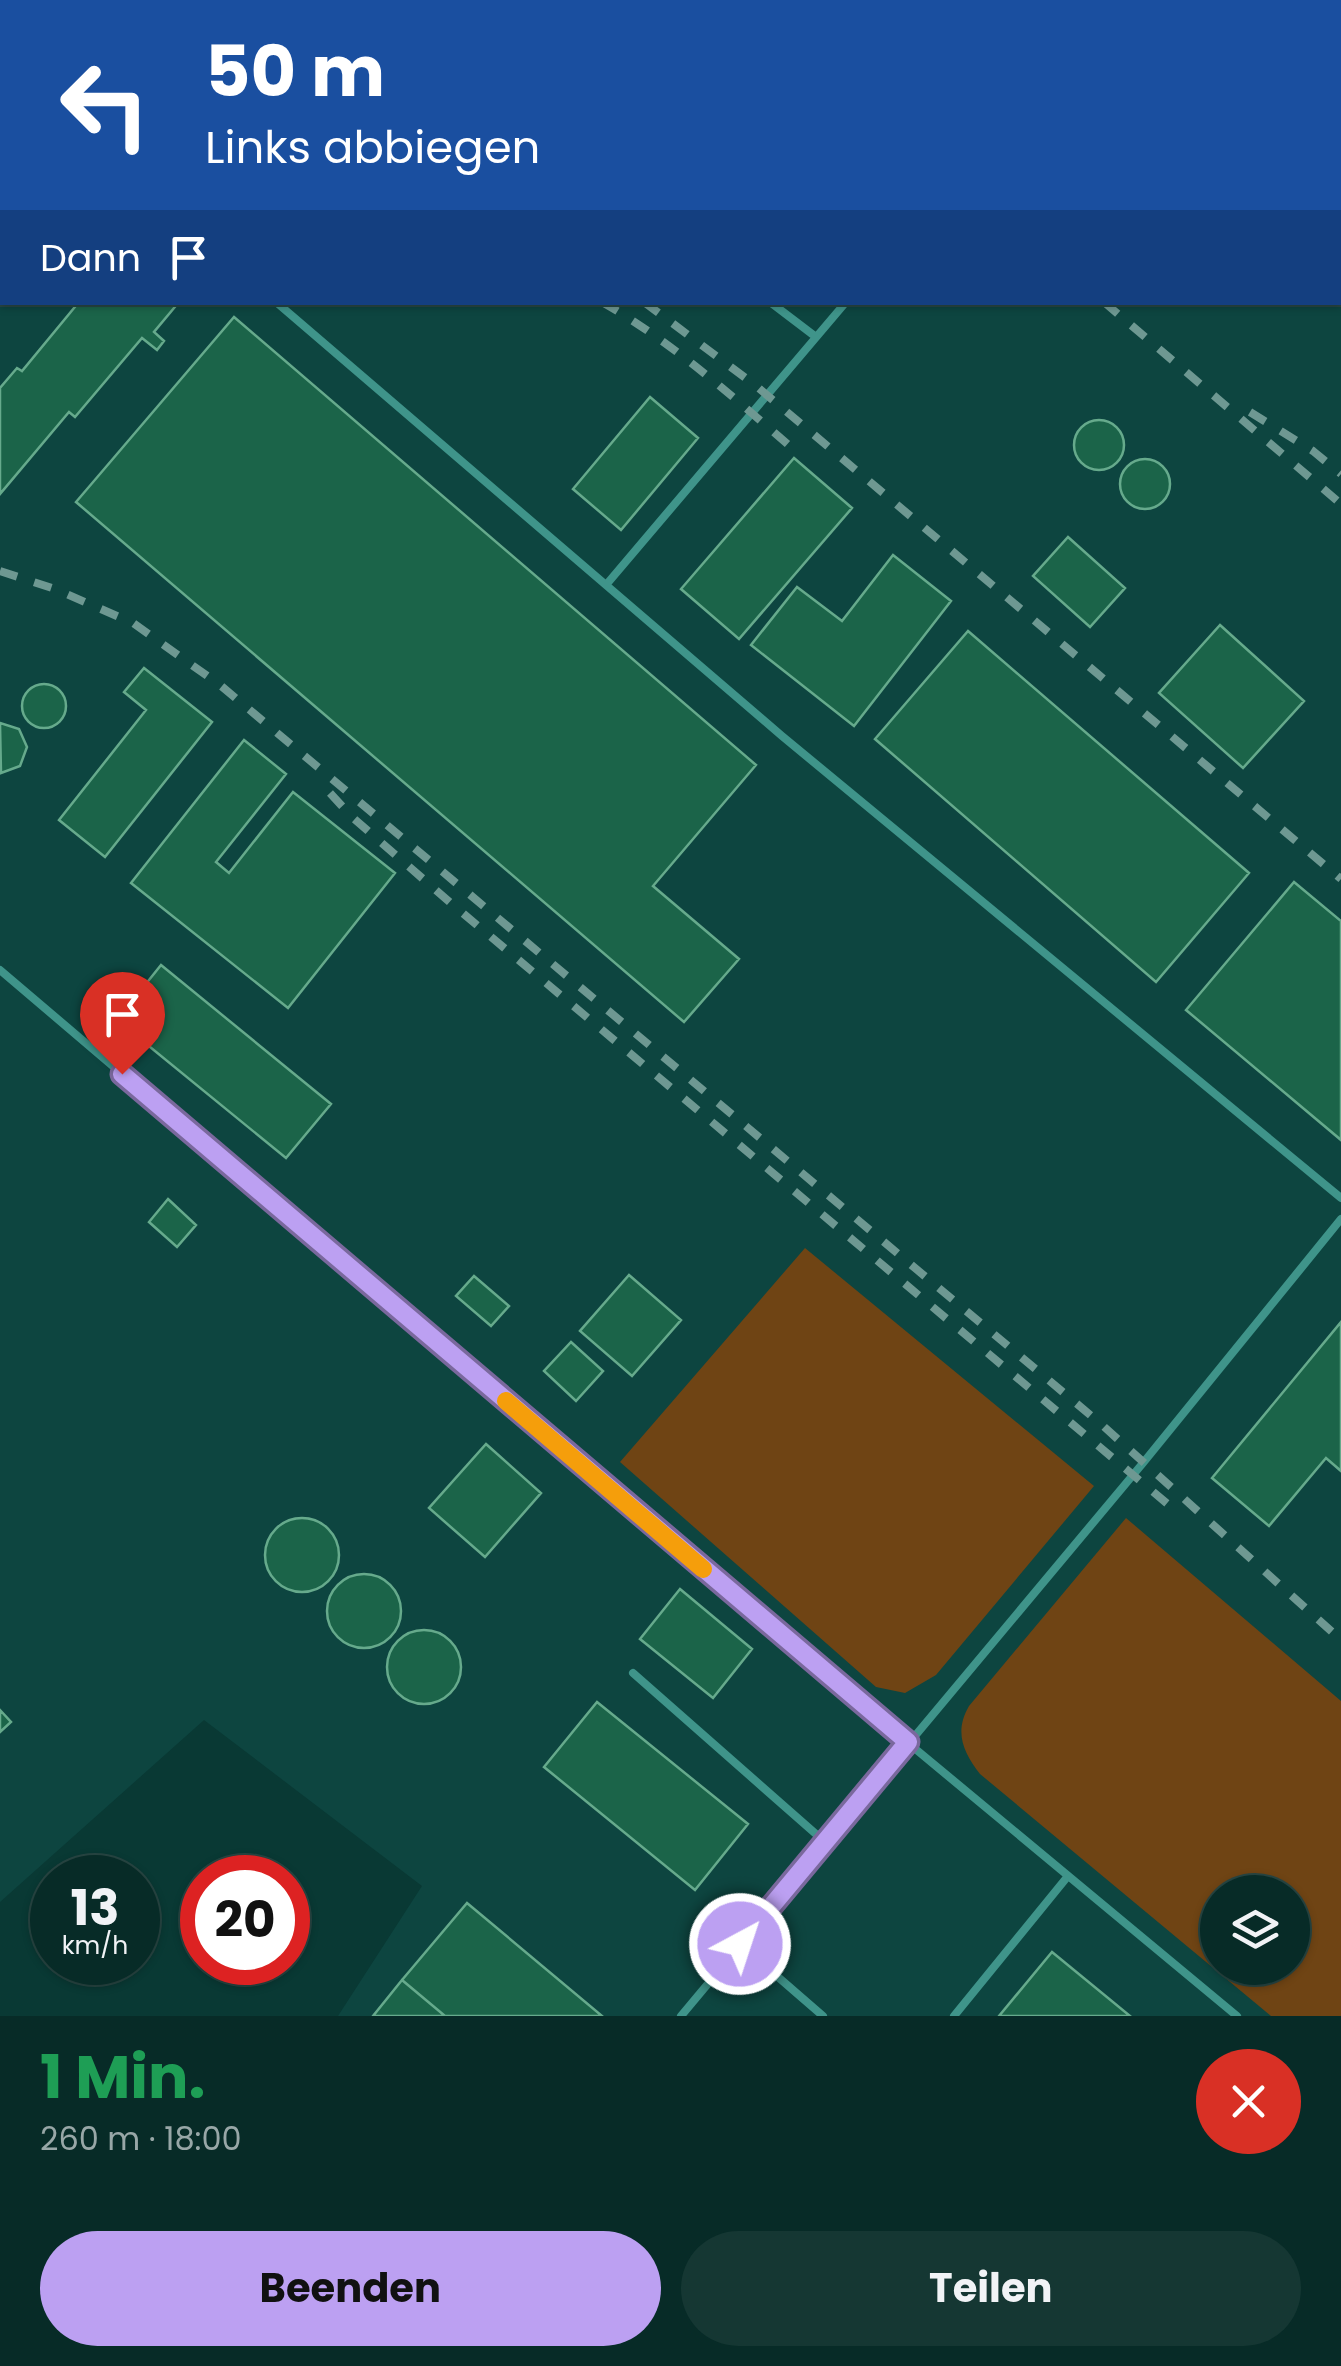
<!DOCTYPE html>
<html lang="de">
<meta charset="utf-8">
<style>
body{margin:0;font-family:Poppins,sans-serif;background:#153733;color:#f1f3f6;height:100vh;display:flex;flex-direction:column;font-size:38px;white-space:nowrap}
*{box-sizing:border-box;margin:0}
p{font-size:32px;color:#98a7a7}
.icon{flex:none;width:55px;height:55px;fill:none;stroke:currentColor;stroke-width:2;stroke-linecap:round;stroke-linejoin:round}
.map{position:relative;height:2016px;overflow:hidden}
.drawer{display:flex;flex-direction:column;background:#072b27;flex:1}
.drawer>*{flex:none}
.guide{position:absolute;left:0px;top:0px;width:1342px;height:305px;box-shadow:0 2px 8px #0004,0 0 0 2px #284744;background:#1a4fa0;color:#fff;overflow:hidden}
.buttons{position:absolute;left:1200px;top:1875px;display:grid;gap:20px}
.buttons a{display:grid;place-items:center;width:110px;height:110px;border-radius:50%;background:#072b27;box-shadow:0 2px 8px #0004,0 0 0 2px #284744;font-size:50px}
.speed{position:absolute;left:30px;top:1855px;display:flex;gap:20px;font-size:50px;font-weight:700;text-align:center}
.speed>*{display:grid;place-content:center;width:130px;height:130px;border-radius:50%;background:#072b27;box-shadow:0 2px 8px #0004,0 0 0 2px #284744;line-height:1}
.speed small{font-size:25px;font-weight:400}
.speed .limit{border:15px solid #d22;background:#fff;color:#111}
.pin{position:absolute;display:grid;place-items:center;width:85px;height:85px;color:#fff;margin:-102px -42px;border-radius:50% 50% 50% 0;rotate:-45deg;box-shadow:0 0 10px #0007}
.pin .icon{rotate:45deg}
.me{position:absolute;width:110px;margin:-55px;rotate:40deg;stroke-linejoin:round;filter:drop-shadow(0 0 8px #0008)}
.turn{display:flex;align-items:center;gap:35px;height:210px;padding:0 40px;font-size:45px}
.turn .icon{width:130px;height:130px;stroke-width:2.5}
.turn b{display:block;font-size:70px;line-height:85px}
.then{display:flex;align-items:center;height:95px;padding:0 40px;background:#0003;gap:20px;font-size:38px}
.round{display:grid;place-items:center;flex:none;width:105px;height:105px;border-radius:52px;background:#153733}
.headline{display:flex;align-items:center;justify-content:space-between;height:170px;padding:0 40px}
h1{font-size:60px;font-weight:700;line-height:75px;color:#1e9e55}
.button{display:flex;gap:20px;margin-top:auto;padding:20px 40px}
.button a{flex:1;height:115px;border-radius:60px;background:#bca0f2;color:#111;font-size:40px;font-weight:700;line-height:115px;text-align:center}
.button a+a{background:#153733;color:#f1f3f6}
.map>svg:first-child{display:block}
.built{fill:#0d4540;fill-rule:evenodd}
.green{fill:#6f4414;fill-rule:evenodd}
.building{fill:#1b6449;stroke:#66aa8c;stroke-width:2.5}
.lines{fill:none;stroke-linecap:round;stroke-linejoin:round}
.lane{stroke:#3f948a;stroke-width:8}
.rail{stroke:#6e9892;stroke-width:8;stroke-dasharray:18 18;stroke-linecap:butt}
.route-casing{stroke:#7a689d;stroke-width:25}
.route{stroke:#bca0f2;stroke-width:18}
.slow{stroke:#f59e0b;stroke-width:18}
</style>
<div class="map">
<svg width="1341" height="2016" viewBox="0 0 1341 2016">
<rect width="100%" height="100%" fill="#093934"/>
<path class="built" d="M 0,0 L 1341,0 L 1341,2016 L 338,2016 L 422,1886 L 204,1720 L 0,1902 ZM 2,2 L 1340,2 L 1340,302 L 2,302 ZM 1218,1892 L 1292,1892 L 1292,1968 L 1218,1968 Z"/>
<path class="green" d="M 805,1248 L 1094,1486 L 936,1675 L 905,1693 L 876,1687 L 620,1462 Z
M 1126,1518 L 1341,1701 L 1341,2016 L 1271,2016 L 980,1774 C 963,1752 954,1732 969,1706 ZM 1218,1892 L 1292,1892 L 1292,1968 L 1218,1968 Z"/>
<path class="building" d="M 811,0 L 909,0 L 912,2 L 814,2 Z
M 1230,0 L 1297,0 L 1300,2 L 1228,2 Z
M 79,302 L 179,302 L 154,332 L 164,341 L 157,350 L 142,338 L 75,417 L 69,412 L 0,494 L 0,388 L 17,368 L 22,371 Z
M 234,317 L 756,765 L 653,886 L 739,959 L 684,1022 L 76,502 Z
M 650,397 L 698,438 L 621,530 L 573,489 Z
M1074 445a25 25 0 1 1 50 0a25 25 0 1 1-50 0Z
M 794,458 L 852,508 L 739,639 L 681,589 Z
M1120 484a25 25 0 1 1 50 0a25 25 0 1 1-50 0Z
M 1068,537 L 1125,588 L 1090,627 L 1033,576 Z
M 893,555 L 951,601 L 854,726 L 751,645 L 797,587 L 842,621 Z
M 1220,625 L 1304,701 L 1243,768 L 1159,693 Z
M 968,631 L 1249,873 L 1156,982 L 875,739 Z
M 144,668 L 212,722 L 105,857 L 59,820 L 146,710 L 124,692 Z
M22 706a22 22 0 1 1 44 0a22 22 0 1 1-44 0Z
M 0,723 L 19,729 L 27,747 L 20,766 L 1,773 Z
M 244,740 L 286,774 L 216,862 L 229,873 L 293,792 L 395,873 L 288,1008 L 131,883 Z
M 1294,882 L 1341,921 L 1341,1140 L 1186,1010 Z
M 161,965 L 331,1104 L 286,1158 L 117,1020 Z
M 168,1199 L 196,1225 L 177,1247 L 149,1222 Z
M 629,1275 L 681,1320 L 632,1376 L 580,1331 Z
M 474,1276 L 509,1306 L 491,1326 L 456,1296 Z
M 1341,1322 L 1341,1471 L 1326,1458 L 1269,1526 L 1212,1478 Z
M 571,1342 L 603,1371 L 576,1401 L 544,1371 Z
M 486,1444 L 541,1493 L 485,1557 L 429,1508 Z
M265 1555a37 37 0 1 1 74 0a37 37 0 1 1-74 0Z
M327 1611a37 37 0 1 1 74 0a37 37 0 1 1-74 0Z
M 680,1589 L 752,1649 L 713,1698 L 640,1639 Z
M387 1667a37 37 0 1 1 74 0a37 37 0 1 1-74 0Z
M 597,1702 L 748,1824 L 695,1890 L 544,1767 Z
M 0,1710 L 11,1722 L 0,1732 Z
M 467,1903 L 602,2016 L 445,2016 L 402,1980 Z
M 1052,1952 L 1130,2016 L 999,2016 Z
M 402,1980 L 445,2016 L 373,2016 Z"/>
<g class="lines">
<path class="lane" d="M 233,2 L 235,0
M 1110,2 L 1112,0
M 0,50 L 2,52
M 0,296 L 2,293
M 276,302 L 782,736 L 1341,1198
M 770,302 L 816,337
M 606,585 L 846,302
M 0,970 L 907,1742 L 1237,2016
M 633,1673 L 825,1842
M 740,1944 L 823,2016
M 681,2016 L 1143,1463 L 1341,1219
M 954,2016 L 1068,1876"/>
<path class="rail" d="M 744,0 L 747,2
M 71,2 L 74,0
M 107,2 L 111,0
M 0,74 L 2,72
M 0,212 L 2,211
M 602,302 C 672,342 732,396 792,448
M 644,302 L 755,385 L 1341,879
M 1104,302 L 1341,504
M 1250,412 L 1313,451 L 1341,474
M 0,571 L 55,589 L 133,623 L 220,685 L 1101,1424 L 1341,1640
M 330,793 L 352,817 L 453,905 L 1176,1511"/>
</g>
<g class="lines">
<defs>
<path id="route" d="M 122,1074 L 908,1742 L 740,1944"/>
</defs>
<use href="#route" class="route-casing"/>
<use href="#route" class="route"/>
<path class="slow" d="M 506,1401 L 703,1569"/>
</g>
</svg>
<div class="buttons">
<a><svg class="icon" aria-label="layers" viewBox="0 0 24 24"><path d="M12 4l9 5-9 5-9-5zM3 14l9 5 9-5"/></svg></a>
</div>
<div class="speed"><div>13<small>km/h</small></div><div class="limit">20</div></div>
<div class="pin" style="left:122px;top:1074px;background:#d93025"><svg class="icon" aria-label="arrive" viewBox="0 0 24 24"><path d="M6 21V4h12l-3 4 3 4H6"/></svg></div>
<svg class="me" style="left:740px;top:1944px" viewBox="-20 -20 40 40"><circle r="17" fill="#bca0f2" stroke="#fff" stroke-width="3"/><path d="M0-11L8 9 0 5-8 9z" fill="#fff"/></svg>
<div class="guide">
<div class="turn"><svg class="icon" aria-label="left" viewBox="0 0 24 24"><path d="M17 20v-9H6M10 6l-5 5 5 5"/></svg><div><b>50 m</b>Links abbiegen</div></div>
<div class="then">Dann<svg class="icon" aria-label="arrive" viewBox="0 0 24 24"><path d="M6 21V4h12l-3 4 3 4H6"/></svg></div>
</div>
</div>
<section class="drawer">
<div class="headline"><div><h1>1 Min.</h1><p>260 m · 18:00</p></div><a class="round" style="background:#d93025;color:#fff"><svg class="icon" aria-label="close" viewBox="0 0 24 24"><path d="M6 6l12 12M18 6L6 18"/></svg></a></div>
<div class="button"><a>Beenden</a><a>Teilen</a></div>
</section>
